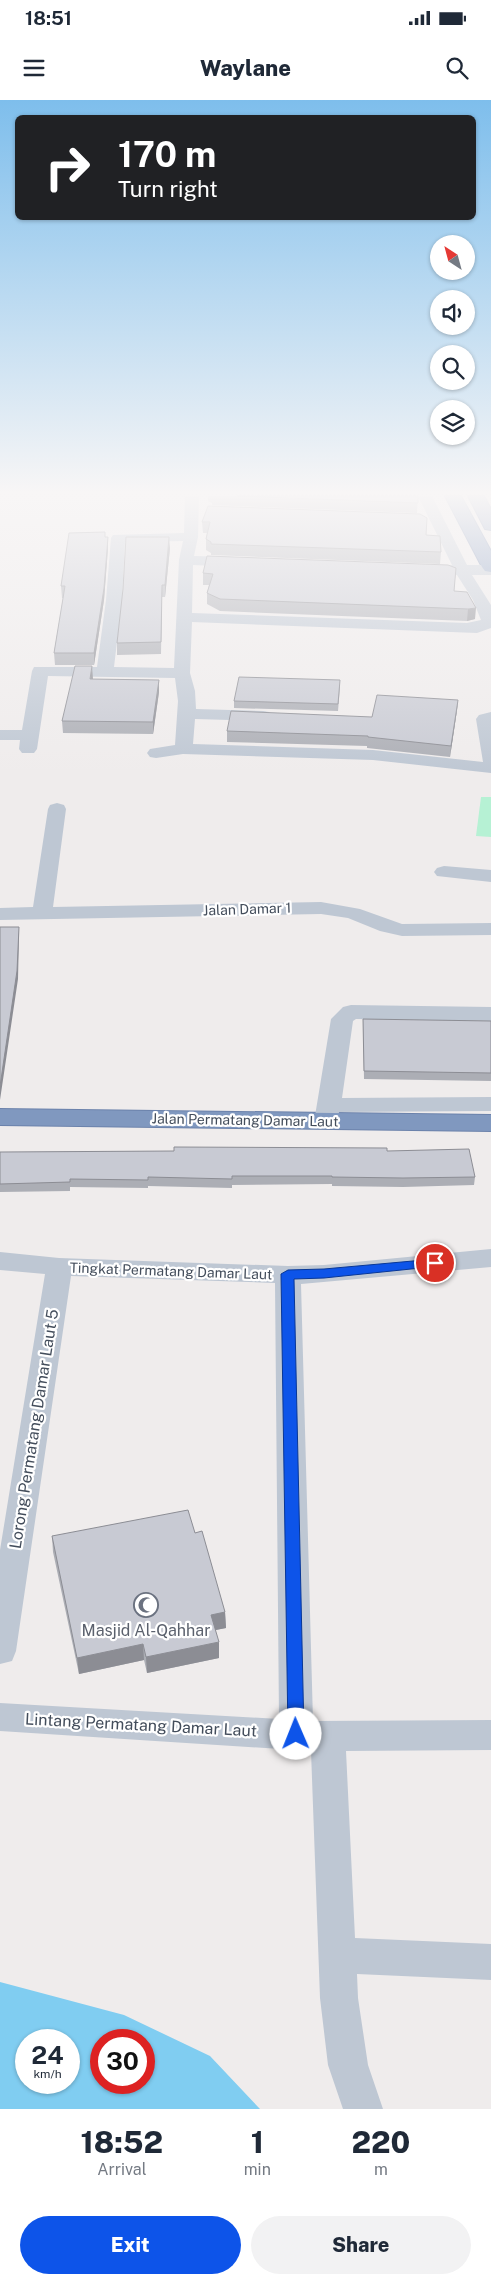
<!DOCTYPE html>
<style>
body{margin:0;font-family:"Public Sans",sans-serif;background:#f2f2f3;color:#1f2937;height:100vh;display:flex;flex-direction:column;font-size:19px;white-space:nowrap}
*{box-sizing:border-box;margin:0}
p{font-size:16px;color:#747a83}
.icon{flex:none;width:28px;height:28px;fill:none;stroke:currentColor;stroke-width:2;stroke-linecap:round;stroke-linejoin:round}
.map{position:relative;height:2009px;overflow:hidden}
.details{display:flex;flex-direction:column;background:#fff;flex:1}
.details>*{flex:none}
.banner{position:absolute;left:15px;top:15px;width:461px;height:105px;border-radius:8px;box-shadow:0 1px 4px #0004;background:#202124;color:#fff;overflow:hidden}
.needle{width:32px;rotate:324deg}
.controls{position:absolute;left:430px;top:135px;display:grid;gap:10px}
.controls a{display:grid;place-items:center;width:45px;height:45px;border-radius:50%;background:#fff;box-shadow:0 1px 4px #0004;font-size:25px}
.speed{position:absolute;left:15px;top:1929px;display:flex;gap:10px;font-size:25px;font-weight:700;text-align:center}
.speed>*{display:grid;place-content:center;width:65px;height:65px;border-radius:50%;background:#fff;box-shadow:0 1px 4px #0004;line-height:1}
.speed small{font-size:12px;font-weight:400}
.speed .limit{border:8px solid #d22;background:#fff;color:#111}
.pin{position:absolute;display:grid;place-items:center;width:42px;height:42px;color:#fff;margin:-21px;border:2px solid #fff;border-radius:50%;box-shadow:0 1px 5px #0007}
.me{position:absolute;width:55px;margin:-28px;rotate:359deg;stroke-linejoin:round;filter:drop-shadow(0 0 4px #0008)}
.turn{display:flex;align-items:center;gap:18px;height:105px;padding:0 20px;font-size:22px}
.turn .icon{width:65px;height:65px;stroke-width:2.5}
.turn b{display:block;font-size:35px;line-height:42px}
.eta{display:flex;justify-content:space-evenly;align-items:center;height:85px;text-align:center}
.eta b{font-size:30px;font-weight:800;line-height:35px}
.primary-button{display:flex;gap:10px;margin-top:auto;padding:10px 20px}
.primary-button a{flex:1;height:58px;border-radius:30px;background:#0d54e9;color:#fff;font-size:20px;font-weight:800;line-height:58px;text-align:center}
.primary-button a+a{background:#f2f2f3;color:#1f2937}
.status{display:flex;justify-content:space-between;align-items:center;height:35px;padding:0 25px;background:#fff;direction:ltr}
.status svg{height:14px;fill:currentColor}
header{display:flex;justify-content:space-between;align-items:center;height:65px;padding:0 20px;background:#fff;font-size:22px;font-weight:800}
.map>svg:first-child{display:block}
.green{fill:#b6f1d4}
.water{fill:#80cdf1;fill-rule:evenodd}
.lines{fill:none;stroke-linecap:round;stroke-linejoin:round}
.highway-casing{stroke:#6b82ab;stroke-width:2}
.minor{fill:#bec7d3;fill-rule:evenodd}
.highway{fill:#8098bf;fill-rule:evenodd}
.wall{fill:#acaeb5}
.shaded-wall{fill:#8c8d94}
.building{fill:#c8cad3;stroke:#8c8d94}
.route{fill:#0d54e9;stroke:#083797}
.labels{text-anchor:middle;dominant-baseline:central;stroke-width:4.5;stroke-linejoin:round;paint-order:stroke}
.street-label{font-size:14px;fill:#434d5b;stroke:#fff}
.near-street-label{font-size:16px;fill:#434d5b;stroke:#fff}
.near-worship-label{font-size:16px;fill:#5b616d;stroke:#fff}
</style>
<div class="status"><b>18:51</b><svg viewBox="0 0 49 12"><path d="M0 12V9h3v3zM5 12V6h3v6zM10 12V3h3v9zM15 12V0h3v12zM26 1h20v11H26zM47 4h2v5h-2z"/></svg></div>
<header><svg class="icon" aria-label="menu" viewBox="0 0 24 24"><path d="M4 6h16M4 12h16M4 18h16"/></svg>Waylane<svg class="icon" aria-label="search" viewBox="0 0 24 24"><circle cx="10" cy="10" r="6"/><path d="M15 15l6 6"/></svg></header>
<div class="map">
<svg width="491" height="2009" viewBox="0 0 491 2009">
<rect width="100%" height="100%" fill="#efecec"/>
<path class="green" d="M 481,697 L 491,697 L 491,737 L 476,736 Z"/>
<path class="water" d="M 0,1882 L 124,1915 L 210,1956 L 260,2009 L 0,2009 ZM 26,1940 L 69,1940 L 69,1982 L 26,1982 ZM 101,1940 L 144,1940 L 144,1982 L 101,1982 Z"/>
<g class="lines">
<defs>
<path id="highway" d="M 445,396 L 461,396 L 491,451 L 491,472 L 485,471 L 482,467 Z
M 468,396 L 484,396 L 491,409 L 491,430 L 485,429 L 483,425 Z
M 0,1009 L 491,1015 L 491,1031 L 0,1025 Z"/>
</defs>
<use href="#highway" class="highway-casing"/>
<path class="minor" d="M 185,396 L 199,396 L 198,437 L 194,456 L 237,457 L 245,462 L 237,467 L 193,465 L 192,513 L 467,523 L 481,520 L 473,500 L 457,475 L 443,473 L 440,470 L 443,467 L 452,465 L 418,396 L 432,396 L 467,465 L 491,465 L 491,475 L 472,475 L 491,505 L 491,528 L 477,533 L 192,522 L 190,573 L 195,591 L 196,609 L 263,611 L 269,612 L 272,616 L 269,620 L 263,621 L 195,619 L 193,644 L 373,650 L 483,662 L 476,619 L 479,615 L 491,612 L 491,673 L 373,660 L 183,654 L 156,658 L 150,657 L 147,653 L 150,649 L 175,645 L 178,601 L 175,578 L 48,576 L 37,649 L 34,653 L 22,653 L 19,649 L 20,640 L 0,640 L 0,630 L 22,630 L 32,571 L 34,567 L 97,567 L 106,500 L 111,438 L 113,435 L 184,433 ZM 183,441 L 179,460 L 174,568 L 114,567 L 122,500 L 125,442 Z
M 57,703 L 64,705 L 66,709 L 53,807 L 321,802 L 360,809 L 402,824 L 491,823 L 491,835 L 402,836 L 380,831 L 348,818 L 321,814 L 0,820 L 0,808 L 33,807 L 48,709 L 50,705 Z
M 444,766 L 491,770 L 491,782 L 437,776 L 434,772 L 437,768 Z
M 351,905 L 491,907 L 491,921 L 356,919 L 353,921 L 342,998 L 491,997 L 491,1011 L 339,1012 L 338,1022 L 334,1027 L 326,1029 L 318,1027 L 314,1022 L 331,919 L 343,907 Z
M 491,1149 L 491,1167 L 301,1184 L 313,1621 L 491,1620 L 491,1650 L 346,1651 L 355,1838 L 491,1844 L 491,1880 L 357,1874 L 358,1898 L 368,1965 L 383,2009 L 343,2009 L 328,1965 L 320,1898 L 311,1651 L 0,1631 L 0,1603 L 279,1619 L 275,1183 L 71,1176 L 16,1551 L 12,1561 L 0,1564 L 0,1450 L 45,1174 L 0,1170 L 0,1152 L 59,1158 L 288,1166 L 324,1165 Z"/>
<use href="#highway" class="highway"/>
</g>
<path class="wall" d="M 208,396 L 418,396 L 417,413 L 212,405 L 212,403 L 208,401 Z
M 202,422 L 426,435 L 441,452 L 440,464 L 211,455 L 211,453 L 206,450 L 206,439 L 207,433 L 203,433 Z
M 105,432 L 105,437 L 108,437 L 108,448 L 104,500 L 94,565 L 55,565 L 54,553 L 63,498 L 62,498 L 61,486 Z
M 170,448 L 165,497 L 162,497 L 161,554 L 117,555 L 117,543 Z
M 456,468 L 454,491 L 475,519 L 467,521 L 220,511 L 207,504 L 207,493 L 209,485 L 203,485 L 203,473 Z
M 92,579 L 159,580 L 159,592 L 153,634 L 63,633 L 62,621 Z
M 340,587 L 338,611 L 234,608 L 234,601 Z
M 458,600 L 457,610 L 450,657 L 367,648 L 367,646 L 227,642 L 227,631 L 372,617 Z
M 363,919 L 491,921 L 491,981 L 364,979 Z
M 387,1051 L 475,1077 L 474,1085 L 403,1087 L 332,1086 L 332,1084 L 232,1085 L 232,1088 L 148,1086 L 148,1088 L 70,1087 L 70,1091 L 0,1092 L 0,1052 Z
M 195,1433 L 225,1512 L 226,1528 L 215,1530 L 219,1558 L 147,1573 L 144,1560 L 79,1574 L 53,1452 L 52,1436 Z"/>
<path class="shaded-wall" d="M 108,437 L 108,448 L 104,500 L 94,565 L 94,553 Z
M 169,437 L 170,448 L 165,497 L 165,485 Z
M 476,508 L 475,519 L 467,521 L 468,509 Z
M 92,566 L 93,579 L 91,592 L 90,579 Z
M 159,580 L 159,592 L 153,634 L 153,622 Z
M 458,600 L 457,610 L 450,657 L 451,646 Z
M 19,827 L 19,835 L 18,879 L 0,1000 L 0,986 Z
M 225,1512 L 226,1528 L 211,1531 L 211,1515 Z
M 219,1542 L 219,1558 L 147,1573 L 146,1557 Z
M 143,1544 L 144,1560 L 79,1574 L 77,1558 Z"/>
<path class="building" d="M 237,396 L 418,396 L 418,403 Z
M 208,406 L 420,414 L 427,418 L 426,435 L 440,436 L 441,452 L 211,444 L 211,442 L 206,439 L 210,422 L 202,422 Z
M 105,432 L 105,437 L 108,437 L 104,488 L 94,553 L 54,553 L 65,486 L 61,486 L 69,433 Z
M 126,437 L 169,437 L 165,485 L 162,485 L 161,542 L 117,543 L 123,489 Z
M 207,456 L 448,465 L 456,468 L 454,491 L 467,492 L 476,508 L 468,509 L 220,499 L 207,493 L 213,474 L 203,473 Z
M 75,566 L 92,566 L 90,579 L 159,580 L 153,622 L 62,621 Z
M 239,577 L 340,580 L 338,604 L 234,601 Z
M 377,595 L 458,600 L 451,646 L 368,637 L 368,636 L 227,631 L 231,611 L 372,617 Z
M 0,827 L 19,827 L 17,871 L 0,986 Z
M 363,919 L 491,921 L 491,973 L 364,971 Z
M 174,1047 L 387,1048 L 387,1051 L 469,1049 L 475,1077 L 403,1078 L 332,1077 L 332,1076 L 232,1076 L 232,1079 L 148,1077 L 148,1080 L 70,1079 L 70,1082 L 0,1084 L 0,1052 L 174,1051 Z
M 188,1410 L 195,1433 L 202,1431 L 225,1512 L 211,1515 L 219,1542 L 146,1557 L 143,1544 L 77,1558 L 52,1436 Z"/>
<linearGradient id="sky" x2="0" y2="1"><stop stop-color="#7ebeec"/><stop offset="0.58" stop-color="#f8f6f6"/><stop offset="1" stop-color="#f8f6f6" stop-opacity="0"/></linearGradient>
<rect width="491" height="677" fill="url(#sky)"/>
<path class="route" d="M 435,1159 L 440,1160 L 441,1163 L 440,1166 L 324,1178 L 294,1179 L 304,1634 L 301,1639 L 296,1641 L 290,1639 L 288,1634 L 281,1174 L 288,1170 L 324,1169 Z"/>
<defs>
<symbol id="mosque-ring" viewBox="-11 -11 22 22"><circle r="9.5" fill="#fff" stroke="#6b7280" stroke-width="1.5"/><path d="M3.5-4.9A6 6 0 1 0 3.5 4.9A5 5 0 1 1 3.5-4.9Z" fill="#6b7280"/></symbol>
</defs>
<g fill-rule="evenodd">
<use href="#mosque-ring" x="132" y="1491" width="28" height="28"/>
</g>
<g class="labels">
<g class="street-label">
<text transform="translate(247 809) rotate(-2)">Jalan Damar 1</text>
<text transform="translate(245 1020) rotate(1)">Jalan Permatang Damar Laut</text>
<text transform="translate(171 1171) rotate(2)">Tingkat Permatang Damar Laut</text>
</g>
<g class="near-street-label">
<text transform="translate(34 1329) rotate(-81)">Lorong Permatang Damar Laut 5</text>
<text transform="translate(141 1625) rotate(3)">Lintang Permatang Damar Laut</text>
</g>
<g class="near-worship-label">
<text x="146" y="1530">Masjid Al-Qahhar</text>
</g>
</g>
</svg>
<div class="controls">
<a><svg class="needle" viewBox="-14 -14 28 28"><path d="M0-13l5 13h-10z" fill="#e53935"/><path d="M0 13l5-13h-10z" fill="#747a83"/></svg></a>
<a><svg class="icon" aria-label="sound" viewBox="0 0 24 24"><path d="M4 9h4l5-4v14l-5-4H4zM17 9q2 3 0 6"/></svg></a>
<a><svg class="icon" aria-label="search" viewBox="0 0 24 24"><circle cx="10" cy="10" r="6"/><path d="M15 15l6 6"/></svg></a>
<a><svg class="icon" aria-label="layers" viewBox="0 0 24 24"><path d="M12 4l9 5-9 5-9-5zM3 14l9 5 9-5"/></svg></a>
</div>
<div class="speed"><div>24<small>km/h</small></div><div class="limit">30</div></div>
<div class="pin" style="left:435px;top:1163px;background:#d93025"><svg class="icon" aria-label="arrive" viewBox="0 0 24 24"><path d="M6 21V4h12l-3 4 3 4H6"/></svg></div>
<svg class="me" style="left:296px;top:1634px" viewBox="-20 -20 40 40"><circle r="19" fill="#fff"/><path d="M0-13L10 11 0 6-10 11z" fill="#0d54e9"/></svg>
<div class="banner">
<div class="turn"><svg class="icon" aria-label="right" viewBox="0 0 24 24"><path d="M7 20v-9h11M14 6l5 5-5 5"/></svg><div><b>170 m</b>Turn right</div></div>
</div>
</div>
<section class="details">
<div class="eta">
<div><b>18:52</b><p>Arrival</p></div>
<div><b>1</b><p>min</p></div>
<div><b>220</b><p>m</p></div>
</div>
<div class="primary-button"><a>Exit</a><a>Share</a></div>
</section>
